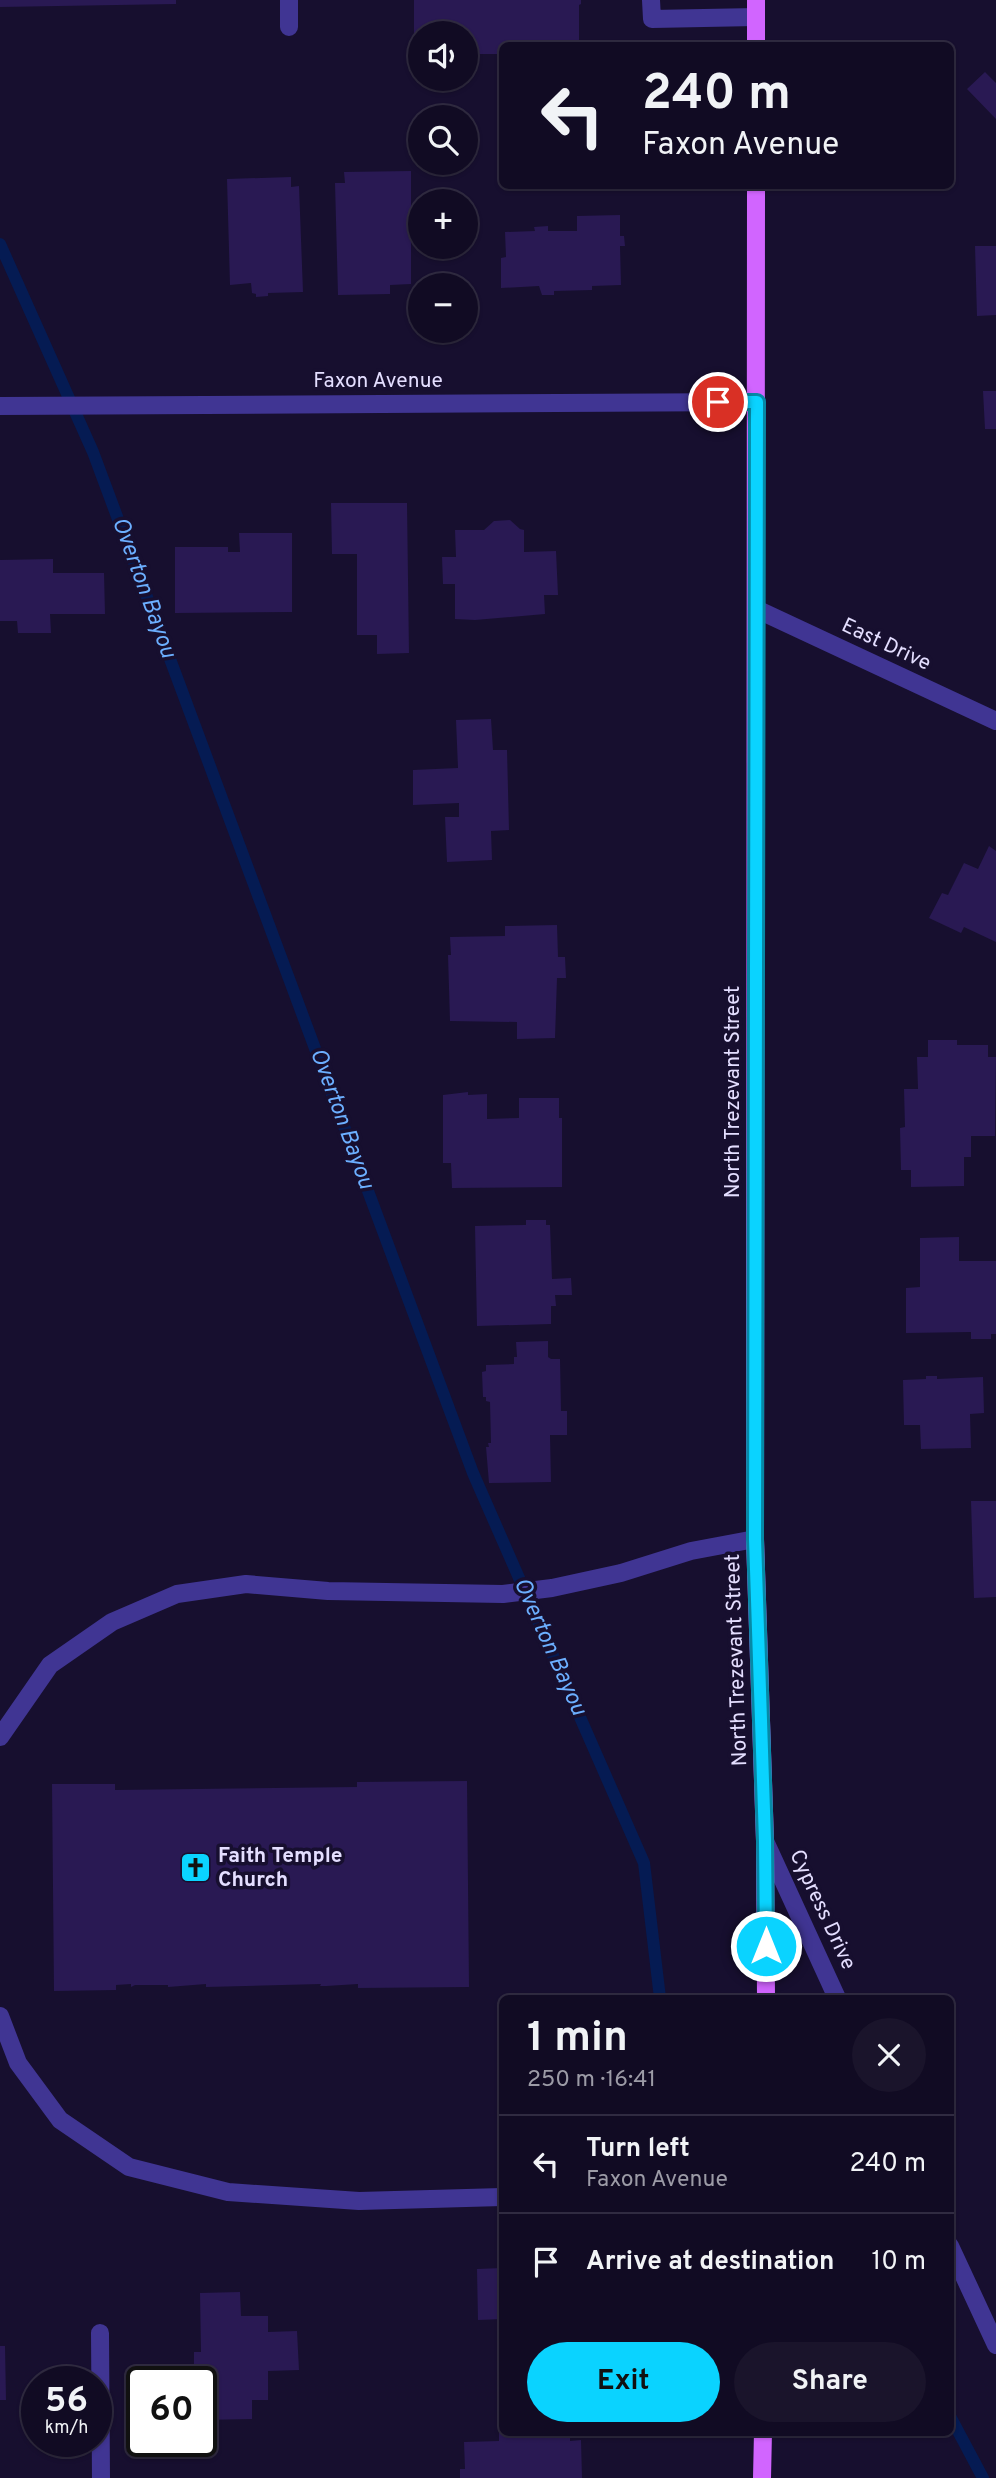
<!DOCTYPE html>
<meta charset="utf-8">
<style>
body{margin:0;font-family:Overpass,sans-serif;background:#1a142b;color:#f1f3f6;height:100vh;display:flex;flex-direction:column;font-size:26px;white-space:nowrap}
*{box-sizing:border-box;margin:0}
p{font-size:23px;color:#9c9ba6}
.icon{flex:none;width:38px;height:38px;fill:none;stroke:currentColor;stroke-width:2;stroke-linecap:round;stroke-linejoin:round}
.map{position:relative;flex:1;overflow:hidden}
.details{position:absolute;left:499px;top:1995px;width:455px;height:441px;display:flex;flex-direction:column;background:#110b23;border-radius:10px;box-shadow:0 2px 5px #0004,0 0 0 2px #302b41}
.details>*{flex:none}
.banner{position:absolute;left:499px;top:42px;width:455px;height:147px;border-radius:10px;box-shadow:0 2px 5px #0004,0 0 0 2px #302b41;background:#110b23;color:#f1f3f6;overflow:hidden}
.controls{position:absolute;left:408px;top:21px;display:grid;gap:14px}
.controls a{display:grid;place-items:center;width:70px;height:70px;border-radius:50%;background:#110b23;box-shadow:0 2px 5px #0004,0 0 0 2px #302b41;font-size:35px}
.speed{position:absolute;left:21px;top:2366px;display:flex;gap:14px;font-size:35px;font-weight:700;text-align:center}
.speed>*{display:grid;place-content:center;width:91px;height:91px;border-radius:50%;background:#110b23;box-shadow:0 2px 5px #0004,0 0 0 2px #302b41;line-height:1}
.speed small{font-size:18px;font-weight:400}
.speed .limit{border:4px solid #111;border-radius:10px;background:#fff;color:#111}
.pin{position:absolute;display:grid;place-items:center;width:60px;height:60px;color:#fff;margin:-30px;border:4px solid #fff;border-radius:50%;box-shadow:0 2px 7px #0007}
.me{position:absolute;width:77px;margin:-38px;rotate:0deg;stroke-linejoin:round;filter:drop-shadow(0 0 5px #0008)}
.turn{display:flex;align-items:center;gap:24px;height:147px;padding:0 28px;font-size:32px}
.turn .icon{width:91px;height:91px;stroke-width:2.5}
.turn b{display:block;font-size:49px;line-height:60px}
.round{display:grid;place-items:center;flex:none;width:74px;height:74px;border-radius:37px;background:#1a142b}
.head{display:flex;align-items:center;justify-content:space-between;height:119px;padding:0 28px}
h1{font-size:42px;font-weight:700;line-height:52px}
.primary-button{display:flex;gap:14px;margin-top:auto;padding:14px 28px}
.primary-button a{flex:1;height:80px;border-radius:42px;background:#0ad3ff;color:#111;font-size:28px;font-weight:700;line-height:80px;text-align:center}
.primary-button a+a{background:#1a142b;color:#f1f3f6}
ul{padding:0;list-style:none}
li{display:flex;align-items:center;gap:21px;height:98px;padding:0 28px;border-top:2px solid #302b41}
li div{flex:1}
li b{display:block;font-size:26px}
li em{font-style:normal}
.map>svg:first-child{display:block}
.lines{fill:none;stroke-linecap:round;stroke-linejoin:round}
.stream{stroke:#051b53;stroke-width:12}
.building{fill:#291953}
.lane{stroke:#403593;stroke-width:18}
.street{stroke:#403593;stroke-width:18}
.primary{stroke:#d165ff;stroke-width:18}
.route-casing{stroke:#0689a6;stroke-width:18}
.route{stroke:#0ad3ff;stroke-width:12}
.labels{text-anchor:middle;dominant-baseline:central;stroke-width:7;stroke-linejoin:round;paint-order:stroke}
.street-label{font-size:21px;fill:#e4deff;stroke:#170f2f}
.poi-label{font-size:21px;font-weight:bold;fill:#e4deff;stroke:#170f2f;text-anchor:start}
.water-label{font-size:23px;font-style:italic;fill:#6cafff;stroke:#170f2f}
</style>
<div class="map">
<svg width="996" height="2478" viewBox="0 0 996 2478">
<rect width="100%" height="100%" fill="#170f2f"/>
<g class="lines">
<path class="stream" d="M 0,244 L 93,452 L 473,1473 L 644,1863 L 660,1998
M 950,2416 L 983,2478"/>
</g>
<path class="building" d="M 0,0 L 176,0 L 176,4 L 0,7 Z
M 414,0 L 581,0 L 581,4 L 579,5 L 579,46 L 502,46 L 502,54 L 466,54 L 466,33 L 420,33 L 420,54 L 414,54 Z
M 985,72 L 996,83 L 996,119 L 967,89 Z
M 411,171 L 411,284 L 390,285 L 390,294 L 338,295 L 335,183 L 345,183 L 344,172 Z
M 291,177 L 291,187 L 299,186 L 303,292 L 268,293 L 268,296 L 256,297 L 256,294 L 252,293 L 251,283 L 230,285 L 227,179 Z
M 620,215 L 620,236 L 624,236 L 625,246 L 620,246 L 621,285 L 592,286 L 592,290 L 554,291 L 554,295 L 542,295 L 539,286 L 501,288 L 501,258 L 506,257 L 505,232 L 535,231 L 534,227 L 548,226 L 548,231 L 577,231 L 577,216 Z
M 975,246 L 996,246 L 996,315 L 977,316 Z
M 983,391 L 996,391 L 996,429 L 985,429 Z
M 331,503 L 407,503 L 409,653 L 377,654 L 377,635 L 357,635 L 357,554 L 332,554 Z
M 510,520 L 520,529 L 524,530 L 524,552 L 556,551 L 558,595 L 544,595 L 545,614 L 475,620 L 455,619 L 455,584 L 443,584 L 442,557 L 456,557 L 455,530 L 484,530 L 494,521 Z
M 239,533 L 292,533 L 292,612 L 175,613 L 175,547 L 228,547 L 228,552 L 240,552 Z
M 53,559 L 53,573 L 104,573 L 105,614 L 50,614 L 51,633 L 18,633 L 17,621 L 0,621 L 0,560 Z
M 491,719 L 493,750 L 507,750 L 509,830 L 491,831 L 492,860 L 447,862 L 445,817 L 459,817 L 459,803 L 413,805 L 413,770 L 458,768 L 456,720 Z
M 989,846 L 996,851 L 996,942 L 964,927 L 961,933 L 929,918 L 942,893 L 948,895 L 964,863 L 978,869 Z
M 557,925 L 558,957 L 565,957 L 566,978 L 557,978 L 555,1038 L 517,1039 L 517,1022 L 450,1021 L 448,955 L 451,955 L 450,937 L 505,936 L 505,926 Z
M 928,1040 L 957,1040 L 957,1045 L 988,1045 L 988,1057 L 996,1057 L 995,1136 L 971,1136 L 971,1157 L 964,1157 L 964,1186 L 911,1187 L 911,1170 L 901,1170 L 900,1128 L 905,1127 L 904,1089 L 918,1089 L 917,1057 L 928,1057 Z
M 468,1092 L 468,1095 L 487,1094 L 487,1119 L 519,1118 L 519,1098 L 559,1098 L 559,1118 L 562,1118 L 562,1187 L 452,1188 L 451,1163 L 443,1163 L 443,1095 Z
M 526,1220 L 546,1220 L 546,1225 L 550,1225 L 552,1279 L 571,1278 L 572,1295 L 555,1295 L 556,1306 L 551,1306 L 551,1324 L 477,1326 L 475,1226 L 526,1225 Z
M 959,1237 L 959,1261 L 996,1261 L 996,1334 L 991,1334 L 991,1339 L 971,1339 L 971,1332 L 906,1333 L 906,1288 L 920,1287 L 920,1238 Z
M 548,1341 L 548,1357 L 551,1359 L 560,1359 L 561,1411 L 567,1411 L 567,1435 L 550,1435 L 551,1482 L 489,1483 L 486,1447 L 489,1447 L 488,1443 L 491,1443 L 490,1402 L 486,1401 L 486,1397 L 483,1397 L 482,1372 L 486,1371 L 486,1365 L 514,1364 L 514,1357 L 517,1357 L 516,1342 Z
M 926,1376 L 937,1376 L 937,1379 L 983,1377 L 984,1413 L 970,1414 L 971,1448 L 921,1449 L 920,1425 L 904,1425 L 903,1380 L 926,1379 Z
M 971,1501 L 996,1501 L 996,1597 L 974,1598 Z
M 467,1781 L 469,1987 L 358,1988 L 358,1984 L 326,1986 L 320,1986 L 321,1984 L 206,1987 L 206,1984 L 168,1987 L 168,1985 L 135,1985 L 131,1987 L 131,1984 L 116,1985 L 116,1990 L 54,1991 L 52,1784 L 115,1784 L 115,1790 L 357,1787 L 357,1782 Z
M 502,2268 L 502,2319 L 478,2320 L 477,2269 Z
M 240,2292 L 241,2316 L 268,2316 L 268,2332 L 297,2331 L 299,2370 L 268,2371 L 268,2400 L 252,2400 L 252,2419 L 202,2420 L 201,2373 L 194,2373 L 194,2352 L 201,2352 L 200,2293 Z
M 0,2346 L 5,2346 L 6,2400 L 0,2400 Z
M 499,2414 L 502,2414 L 502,2432 L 570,2432 L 570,2441 L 581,2440 L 582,2478 L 460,2478 L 460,2469 L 465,2469 L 464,2442 L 499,2441 Z"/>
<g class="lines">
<path class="lane" d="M 289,0 L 289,27
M 651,0 L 652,19 L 756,17
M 0,1737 L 50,1665 L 112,1622 L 177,1594 L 246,1584 L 328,1591 L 503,1594 L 552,1588 L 621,1573 L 691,1551 L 755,1539
M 0,2016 L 18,2063 L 60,2120 L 129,2167 L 228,2192 L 359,2201 L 502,2197"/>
<path class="street" d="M 0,406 L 757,402
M 756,609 L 996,721
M 765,1841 L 837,1998
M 950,2246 L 996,2345
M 100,2333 L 101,2478"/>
<path class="primary" d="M 756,0 L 756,46
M 756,186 L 755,1539 L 765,1841 L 766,1998
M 762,2478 L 763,2432"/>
</g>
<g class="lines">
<defs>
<path id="route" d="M 718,402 L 757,402 L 755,1539 L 765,1841 L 766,1946"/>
</defs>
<use href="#route" class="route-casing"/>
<use href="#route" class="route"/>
</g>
<defs>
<symbol id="church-square" viewBox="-11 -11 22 22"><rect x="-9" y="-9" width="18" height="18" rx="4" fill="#0ad3ff" stroke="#170f2f"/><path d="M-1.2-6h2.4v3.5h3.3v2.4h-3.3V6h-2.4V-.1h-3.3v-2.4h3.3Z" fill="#111"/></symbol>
</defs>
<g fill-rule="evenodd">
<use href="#church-square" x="178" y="1850" width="35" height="35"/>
</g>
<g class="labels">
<g class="street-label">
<text x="378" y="381">Faxon Avenue</text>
<text transform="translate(886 645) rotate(25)">East Drive</text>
<text transform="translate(733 1092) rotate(-90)">North Trezevant Street</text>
<text transform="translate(737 1660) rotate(-92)">North Trezevant Street</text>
<text transform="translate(822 1910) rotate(65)">Cypress Drive</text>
</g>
<g class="poi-label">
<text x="218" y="1856">Faith Temple<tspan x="218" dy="24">Church</tspan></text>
</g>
<g class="water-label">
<text transform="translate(143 588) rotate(70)">Overton Bayou</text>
<text transform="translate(341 1119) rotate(70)">Overton Bayou</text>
<text transform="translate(549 1647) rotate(66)">Overton Bayou</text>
</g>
</g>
</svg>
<div class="controls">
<a><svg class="icon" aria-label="sound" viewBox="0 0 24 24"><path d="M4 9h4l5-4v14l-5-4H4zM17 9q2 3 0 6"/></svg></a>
<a><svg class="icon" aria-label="search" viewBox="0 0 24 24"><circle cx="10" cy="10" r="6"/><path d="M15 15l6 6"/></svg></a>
<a>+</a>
<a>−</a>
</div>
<div class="speed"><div>56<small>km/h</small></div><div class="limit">60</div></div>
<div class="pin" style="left:718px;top:402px;background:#d93025"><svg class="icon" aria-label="arrive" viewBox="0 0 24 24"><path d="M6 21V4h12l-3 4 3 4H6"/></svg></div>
<svg class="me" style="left:766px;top:1946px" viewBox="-20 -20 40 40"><circle r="17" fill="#0ad3ff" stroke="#fff" stroke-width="3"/><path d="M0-11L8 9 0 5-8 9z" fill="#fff"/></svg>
<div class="banner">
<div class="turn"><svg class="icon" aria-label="left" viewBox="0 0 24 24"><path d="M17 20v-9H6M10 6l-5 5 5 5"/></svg><div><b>240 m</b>Faxon Avenue</div></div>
</div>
<section class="details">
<div class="head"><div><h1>1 min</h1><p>250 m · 16:41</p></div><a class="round"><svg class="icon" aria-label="close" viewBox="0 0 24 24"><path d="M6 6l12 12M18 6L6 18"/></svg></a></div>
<ul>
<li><svg class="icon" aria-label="left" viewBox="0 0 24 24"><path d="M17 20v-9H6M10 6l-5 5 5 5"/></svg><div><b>Turn left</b><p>Faxon Avenue</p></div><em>240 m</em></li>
<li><svg class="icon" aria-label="arrive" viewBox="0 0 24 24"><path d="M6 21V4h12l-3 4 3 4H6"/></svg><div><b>Arrive at destination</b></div><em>10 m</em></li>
</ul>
<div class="primary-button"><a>Exit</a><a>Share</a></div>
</section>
</div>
